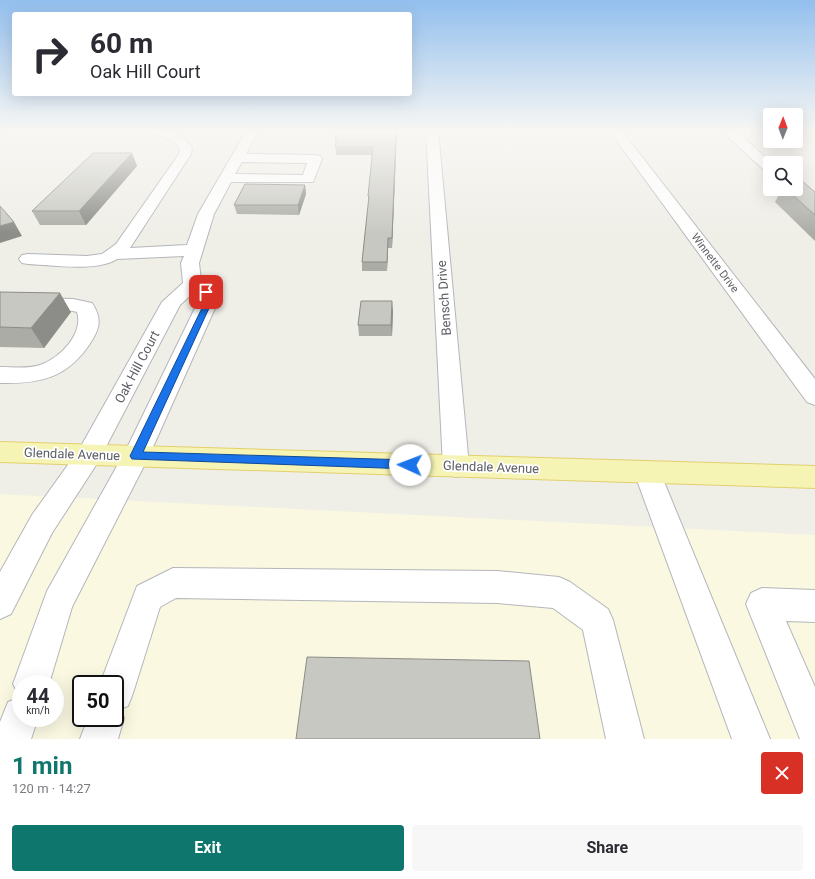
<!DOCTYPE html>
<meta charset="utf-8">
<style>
body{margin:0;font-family:Roboto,sans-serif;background:#f7f7f7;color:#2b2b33;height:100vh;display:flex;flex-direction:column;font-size:15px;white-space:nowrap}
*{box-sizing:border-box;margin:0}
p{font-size:13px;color:#7c7c81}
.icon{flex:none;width:22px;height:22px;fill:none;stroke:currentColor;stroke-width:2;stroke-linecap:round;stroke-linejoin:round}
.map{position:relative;height:739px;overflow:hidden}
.sheet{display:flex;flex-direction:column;background:#fff;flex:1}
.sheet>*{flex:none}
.guide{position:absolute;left:12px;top:12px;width:400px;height:84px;border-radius:4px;box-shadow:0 4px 16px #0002;background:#fff;color:#2b2b33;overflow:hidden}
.needle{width:26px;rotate:1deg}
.fabs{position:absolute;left:763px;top:108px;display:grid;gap:8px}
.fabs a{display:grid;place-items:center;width:40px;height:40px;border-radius:4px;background:#fff;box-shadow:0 4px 16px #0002;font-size:20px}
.speed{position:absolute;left:12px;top:675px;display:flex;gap:8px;font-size:20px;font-weight:700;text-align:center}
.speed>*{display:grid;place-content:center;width:52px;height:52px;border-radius:50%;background:#fff;box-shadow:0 4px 16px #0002;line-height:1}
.speed small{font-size:10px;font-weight:400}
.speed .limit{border:2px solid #111;border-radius:6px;background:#fff;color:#111}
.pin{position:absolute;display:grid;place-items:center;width:34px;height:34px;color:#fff;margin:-17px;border-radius:8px;box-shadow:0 2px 6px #0006}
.me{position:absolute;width:44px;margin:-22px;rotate:272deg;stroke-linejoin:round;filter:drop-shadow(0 0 3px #0008)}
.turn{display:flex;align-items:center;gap:14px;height:84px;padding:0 12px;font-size:18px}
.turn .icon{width:52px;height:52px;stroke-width:2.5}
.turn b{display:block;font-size:28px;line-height:34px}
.round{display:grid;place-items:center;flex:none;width:42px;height:42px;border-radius:4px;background:#f7f7f7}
.head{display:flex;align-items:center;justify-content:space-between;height:68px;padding:0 12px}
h1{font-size:24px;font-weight:700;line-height:30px;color:#0f766e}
.button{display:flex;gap:8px;margin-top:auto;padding:8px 12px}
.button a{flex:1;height:46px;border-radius:4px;background:#0f766e;color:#fff;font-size:16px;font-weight:700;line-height:46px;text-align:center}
.button a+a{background:#f7f7f7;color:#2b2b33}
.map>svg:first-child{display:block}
.commercial{fill:#faf8e1;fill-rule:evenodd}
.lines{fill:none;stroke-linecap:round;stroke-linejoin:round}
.minor-casing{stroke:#b4b6ba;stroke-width:2}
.major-casing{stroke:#e2d06e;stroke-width:2}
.minor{fill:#fff;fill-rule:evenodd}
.major{fill:#f6f4b5;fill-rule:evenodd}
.wall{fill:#acaca7}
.shaded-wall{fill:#8c8c88}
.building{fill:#c8c8c2;stroke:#8c8c88}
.route{fill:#1a73e8;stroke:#114b97}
.labels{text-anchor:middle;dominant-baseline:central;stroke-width:3.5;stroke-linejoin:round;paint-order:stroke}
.far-street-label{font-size:11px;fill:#5f6166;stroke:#fff}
.street-label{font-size:13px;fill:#5f6166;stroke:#fff}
</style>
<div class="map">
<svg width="815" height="739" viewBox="0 0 815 739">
<rect width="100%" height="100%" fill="#efeee7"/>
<path class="commercial" d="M 0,494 L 815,535 L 815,739 L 0,739 ZM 21,684 L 55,684 L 55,718 L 21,718 ZM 81,684 L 115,684 L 115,718 L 81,718 Z"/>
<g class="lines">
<defs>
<path id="minor" d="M 0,130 L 7,130 L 1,134 Z
M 148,130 C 167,130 181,131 192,148 L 191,154 L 130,248 L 187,245 L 198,214 L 247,130 L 259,130 L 246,154 L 315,155 L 320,156 L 322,159 L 313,182 L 231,182 L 214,214 L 199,263 L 201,281 C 215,289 215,290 216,306 L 149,456 L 72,607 L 49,684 L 21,684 L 21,718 L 38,718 L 31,739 L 0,739 L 0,722 L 8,702 L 20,697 L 13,684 L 47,591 L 126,450 L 196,306 L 197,294 L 193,293 L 180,305 L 98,462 L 52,533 L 11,614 L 0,619 L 0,572 L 32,515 L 80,448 L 162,302 L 183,283 L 181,263 L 184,256 L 117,259 C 98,272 51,265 28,264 L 22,263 L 19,259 L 22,255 L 28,254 L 87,256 L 102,254 L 116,244 L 179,154 L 180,148 L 172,140 L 150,133 ZM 242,162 L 307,163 L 303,175 L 235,174 Z
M 426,130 L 438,130 L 469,466 L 465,474 L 456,477 L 447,474 L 443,466 Z
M 609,130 L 621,130 L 815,379 L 815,405 L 807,402 Z
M 718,130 L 735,130 L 772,163 L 770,163 L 770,172 L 765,171 L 725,134 Z
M 0,297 L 73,299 L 92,303 C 102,318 100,328 91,342 C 68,378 40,384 0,383 L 0,367 C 13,367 28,369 40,365 C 60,358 84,334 77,312 L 73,311 L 0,309 Z
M 647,461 L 656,464 L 660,472 L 770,739 L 732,739 L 634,472 L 638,464 Z
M 173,568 L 497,571 L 559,577 L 570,582 L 608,609 L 613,620 L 644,739 L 606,739 L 583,630 L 553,608 L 497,603 L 176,598 L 160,607 L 133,693 L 128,706 L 120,709 L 124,718 L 118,739 L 80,739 L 88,718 L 115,718 L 115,684 L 100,684 L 137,586 Z
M 762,588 L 815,590 L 815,622 L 786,621 L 815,687 L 815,739 L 800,739 L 746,604 L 751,593 Z"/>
<path id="major" d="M 0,442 L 815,466 L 815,488 L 0,462 Z"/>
</defs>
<use href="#minor" class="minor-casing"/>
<use href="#major" class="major-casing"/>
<use href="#minor" class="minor"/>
<use href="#major" class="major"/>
</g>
<path class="wall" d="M 397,130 L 392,248 L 388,248 L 387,271 L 362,271 L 362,262 L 368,205 L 368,196 L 372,155 L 336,155 L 335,138 Z
M 132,153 L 137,166 L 86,225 L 40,225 L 32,211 Z
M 305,185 L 306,194 L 299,215 L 237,214 L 234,205 Z
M 782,189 L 796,189 L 815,192 L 815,241 L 775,202 Z
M 0,292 L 71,312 L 44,348 L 0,347 Z
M 393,311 L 392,336 L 359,336 L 358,325 Z"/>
<path class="shaded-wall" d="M 396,130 L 397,130 L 392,248 L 392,238 Z
M 132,153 L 137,166 L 86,225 L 79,211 Z
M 305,185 L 306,194 L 299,215 L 298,205 Z
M 14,222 L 22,236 L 0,243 L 0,226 Z
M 388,238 L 388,248 L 387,271 L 387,262 Z
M 60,293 L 71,312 L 44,348 L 31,328 Z
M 392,301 L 393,311 L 392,336 L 391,325 Z"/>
<path class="building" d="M 337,130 L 396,130 L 392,238 L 388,238 L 387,262 L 362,262 L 369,196 L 368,196 L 373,147 L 335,147 L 337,138 L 335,138 Z
M 93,153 L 132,153 L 79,211 L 32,211 Z
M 796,176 L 815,192 L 815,215 L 786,189 L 796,189 Z
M 245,184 L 305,185 L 298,205 L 234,205 Z
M 0,206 L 14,222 L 0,226 Z
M 0,292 L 60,293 L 31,328 L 0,327 Z
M 361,301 L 392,301 L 391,325 L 358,325 Z
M 307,657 L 529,661 L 540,739 L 296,739 Z"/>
<linearGradient id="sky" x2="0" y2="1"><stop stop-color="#92bfee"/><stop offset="0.56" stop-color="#f8f7f4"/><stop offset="1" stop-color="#f8f7f4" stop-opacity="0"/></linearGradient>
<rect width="815" height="234" fill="url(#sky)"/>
<path class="route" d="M 203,291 L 209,292 L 210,306 L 143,452 L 410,460 L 414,462 L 416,465 L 414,468 L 410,469 L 132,459 L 130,456 L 203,306 Z"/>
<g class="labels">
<g class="far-street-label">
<text transform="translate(715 263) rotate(53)">Winnette Drive</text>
</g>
<g class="street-label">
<text transform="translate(444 298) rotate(-94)">Bensch Drive</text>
<text transform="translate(137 367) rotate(-62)">Oak Hill Court</text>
<text transform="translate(72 454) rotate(2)">Glendale Avenue</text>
<text transform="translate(491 467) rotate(2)">Glendale Avenue</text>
</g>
</g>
</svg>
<div class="fabs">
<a><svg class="needle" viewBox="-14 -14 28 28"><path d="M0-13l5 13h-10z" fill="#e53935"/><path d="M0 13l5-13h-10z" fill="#7c7c81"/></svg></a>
<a><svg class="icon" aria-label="search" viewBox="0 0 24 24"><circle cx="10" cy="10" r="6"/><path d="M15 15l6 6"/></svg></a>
</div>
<div class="speed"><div>44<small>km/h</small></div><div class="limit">50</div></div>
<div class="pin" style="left:206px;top:292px;background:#d93025"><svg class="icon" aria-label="arrive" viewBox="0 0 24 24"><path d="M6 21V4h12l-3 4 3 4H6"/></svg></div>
<svg class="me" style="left:410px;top:465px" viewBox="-20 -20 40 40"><circle r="19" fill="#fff"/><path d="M0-13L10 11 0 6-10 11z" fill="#1a73e8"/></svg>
<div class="guide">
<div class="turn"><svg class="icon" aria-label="right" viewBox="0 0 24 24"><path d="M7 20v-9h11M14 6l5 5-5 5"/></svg><div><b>60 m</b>Oak Hill Court</div></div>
</div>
</div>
<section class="sheet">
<div class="head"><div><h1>1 min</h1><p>120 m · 14:27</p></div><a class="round" style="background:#d93025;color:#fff"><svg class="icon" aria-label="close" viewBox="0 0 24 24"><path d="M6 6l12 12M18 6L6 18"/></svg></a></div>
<div class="button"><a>Exit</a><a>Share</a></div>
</section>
